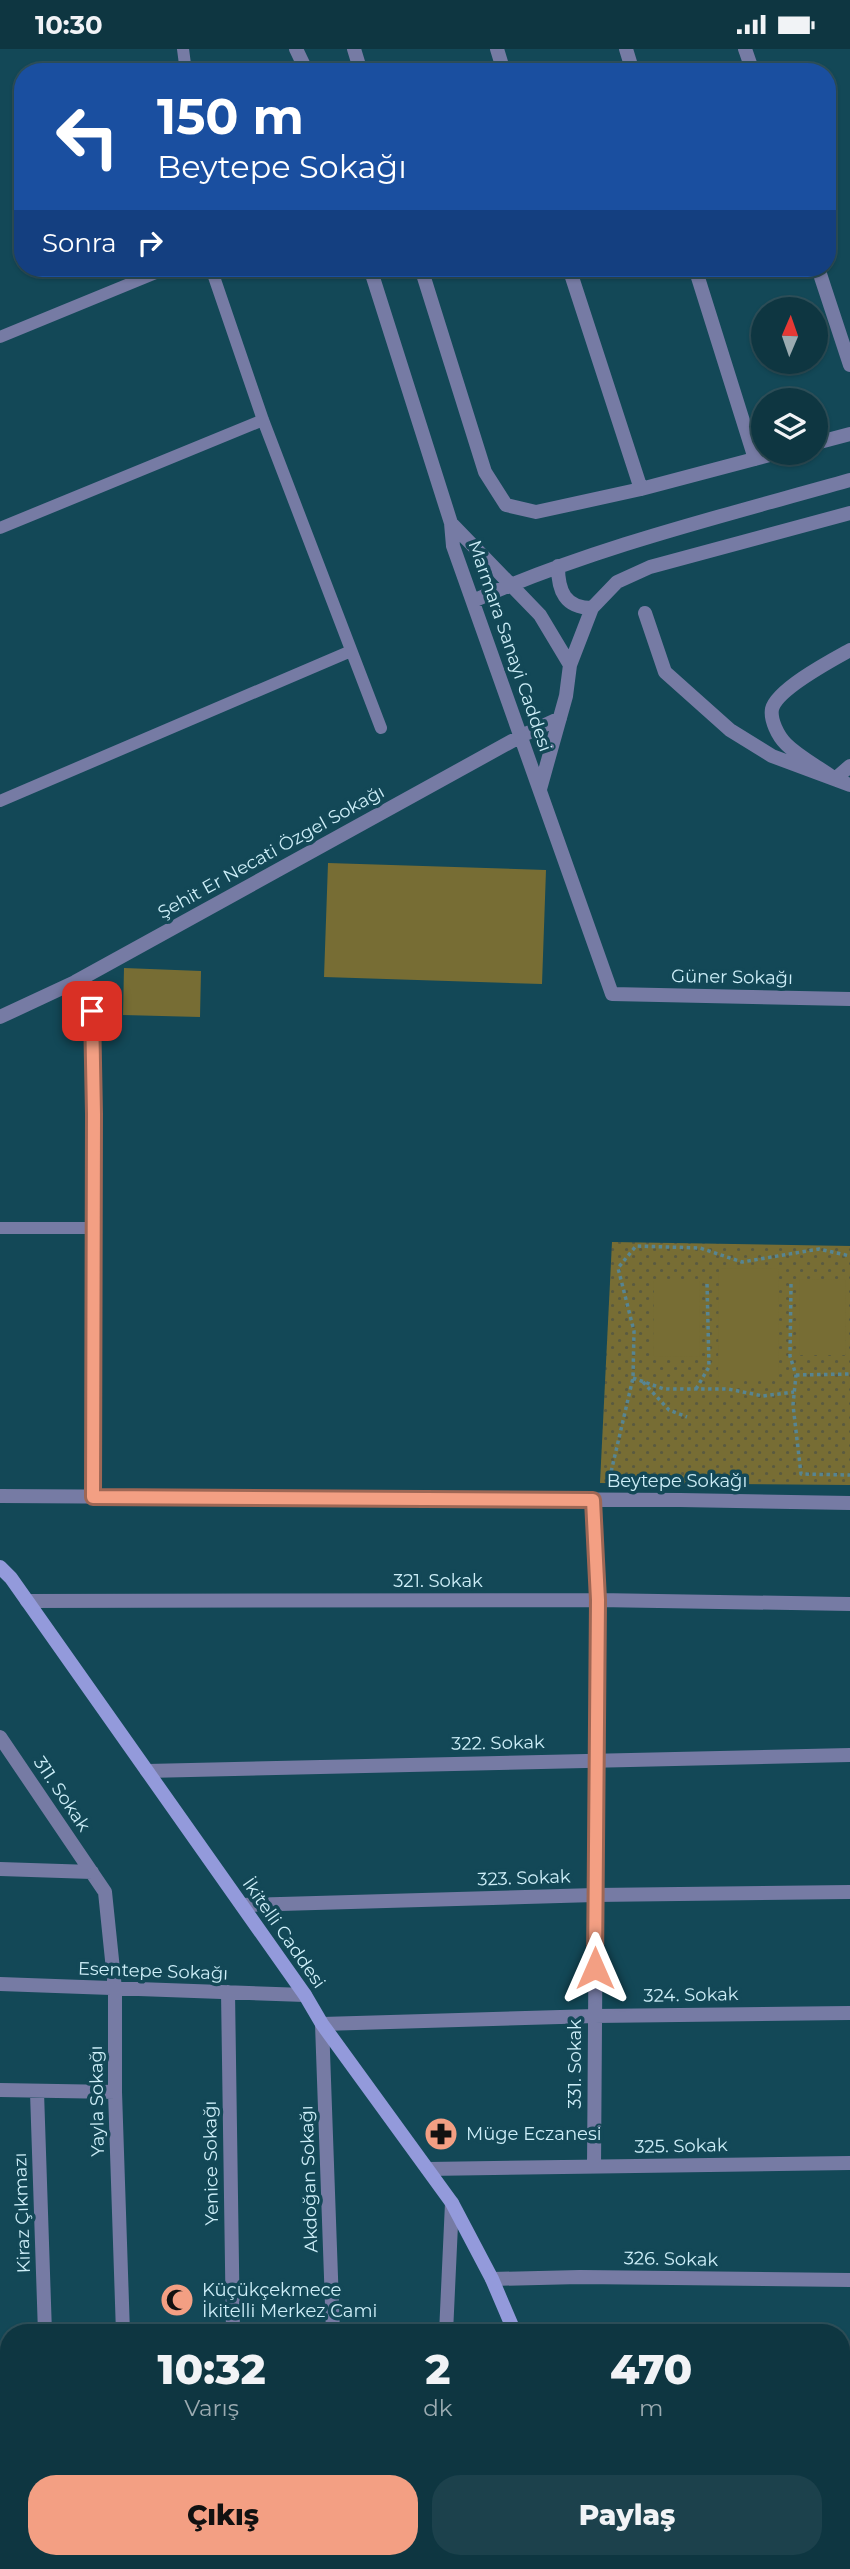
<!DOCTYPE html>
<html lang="tr">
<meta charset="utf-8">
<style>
body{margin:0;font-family:Montserrat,sans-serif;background:#1c414c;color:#f1f3f6;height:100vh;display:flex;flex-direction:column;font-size:26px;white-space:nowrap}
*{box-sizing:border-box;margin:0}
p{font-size:23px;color:#9babb1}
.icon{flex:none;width:38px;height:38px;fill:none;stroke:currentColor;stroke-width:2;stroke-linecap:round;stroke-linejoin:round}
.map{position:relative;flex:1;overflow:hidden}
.details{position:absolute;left:0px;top:2275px;width:850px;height:245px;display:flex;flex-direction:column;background:#0e3641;border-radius:28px 28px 0 0;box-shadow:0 2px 5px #0004,0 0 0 2px #2e505a}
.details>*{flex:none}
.banner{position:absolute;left:14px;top:14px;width:822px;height:214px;border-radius:28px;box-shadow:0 2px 5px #0004,0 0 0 2px #2e505a;background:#1a4fa0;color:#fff;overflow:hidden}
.needle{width:46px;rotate:2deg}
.fabs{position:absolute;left:751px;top:248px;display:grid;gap:14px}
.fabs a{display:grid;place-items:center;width:77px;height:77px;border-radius:50%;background:#0e3641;box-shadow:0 2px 5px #0004,0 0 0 2px #2e505a;font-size:35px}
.pin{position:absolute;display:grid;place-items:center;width:60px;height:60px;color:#fff;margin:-30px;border-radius:14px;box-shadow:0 4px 10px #0006}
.me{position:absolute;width:77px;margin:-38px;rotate:0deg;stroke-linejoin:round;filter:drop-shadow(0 0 5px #0008)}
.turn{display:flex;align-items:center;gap:24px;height:147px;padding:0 28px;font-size:32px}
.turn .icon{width:91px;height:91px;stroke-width:2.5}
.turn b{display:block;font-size:49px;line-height:60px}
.then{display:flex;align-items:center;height:66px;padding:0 28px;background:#0003;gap:14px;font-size:26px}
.eta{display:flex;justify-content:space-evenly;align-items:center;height:119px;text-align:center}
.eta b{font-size:42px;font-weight:800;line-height:49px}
.action{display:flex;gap:14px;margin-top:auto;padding:14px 28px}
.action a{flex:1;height:80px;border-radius:28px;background:#f39f83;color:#111;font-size:28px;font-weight:800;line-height:80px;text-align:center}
.action a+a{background:#1c414c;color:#f1f3f6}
.status{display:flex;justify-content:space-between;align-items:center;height:49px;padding:0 35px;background:#0e3641;direction:ltr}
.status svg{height:19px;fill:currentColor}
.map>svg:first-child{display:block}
.park{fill:url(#park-dots)}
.garden{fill:#776d34}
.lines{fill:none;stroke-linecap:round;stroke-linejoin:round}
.path{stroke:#578592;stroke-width:3.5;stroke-dasharray:3.5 3.5;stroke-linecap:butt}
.lane{stroke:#767ba4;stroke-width:12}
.street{stroke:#767ba4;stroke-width:14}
.secondary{stroke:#939adb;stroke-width:14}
.route-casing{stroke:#9e6755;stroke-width:18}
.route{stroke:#f39f83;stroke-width:12}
.labels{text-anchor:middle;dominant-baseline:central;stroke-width:7;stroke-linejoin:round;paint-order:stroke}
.street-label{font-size:18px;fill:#cdeef8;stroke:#134857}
.poi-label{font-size:18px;fill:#cdeef8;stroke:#134857;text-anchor:start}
</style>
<div class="status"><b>10:30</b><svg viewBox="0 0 49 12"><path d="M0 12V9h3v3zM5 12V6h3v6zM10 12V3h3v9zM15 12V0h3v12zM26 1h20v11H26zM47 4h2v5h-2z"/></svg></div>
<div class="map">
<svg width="850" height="2520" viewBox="0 0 850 2520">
<defs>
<pattern id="park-dots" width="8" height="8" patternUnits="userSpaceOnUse" patternTransform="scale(1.75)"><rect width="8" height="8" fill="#776d34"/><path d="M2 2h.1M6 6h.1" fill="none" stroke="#5a5a3f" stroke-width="1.8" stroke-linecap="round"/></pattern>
</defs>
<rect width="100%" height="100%" fill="#134857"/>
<path class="park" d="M 612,1193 L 850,1197 L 850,1436 L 600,1434 Z"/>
<path class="garden" d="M 328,814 L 546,821 L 542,935 L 324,928 Z
M 124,919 L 201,922 L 200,968 L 123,966 Z
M 719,1219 L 779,1220 L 778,1330 L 718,1330 Z
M 800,1230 L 846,1231 L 845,1306 L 799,1306 Z
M 654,1232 L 700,1232 L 699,1308 L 653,1307 Z"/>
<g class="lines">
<path class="path" d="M 791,1235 L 790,1307 L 796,1326 L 793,1356 L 801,1425 L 850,1426
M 796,1326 L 850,1325
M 633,1329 L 664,1340 L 728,1340 L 763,1347 L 794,1343
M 643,1333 L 669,1361 L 687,1368
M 696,1340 L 709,1318 L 707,1234
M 608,1436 L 633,1329 L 634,1282 L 618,1219 L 636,1197 L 700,1199 L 742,1213 L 819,1200 L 850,1207"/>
<path class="lane" d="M 183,0 L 186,23
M 211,219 L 263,371 L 381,679
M 0,288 L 168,219
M 0,479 L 263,371
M 0,752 L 351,602
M 0,1179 L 92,1179"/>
<path class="street" d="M 296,0 L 307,23
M 354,0 L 361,23
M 497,0 L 504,23
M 626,0 L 633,23
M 745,0 L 753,23
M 370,219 L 451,474 L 453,497 L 612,945 L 850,950
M 421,219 L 485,423 L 506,456 L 536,463 L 641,440 L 777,404
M 569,219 L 641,440
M 695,219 L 755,410
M 818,219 L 850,316
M 816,394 L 850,385
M 451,474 L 540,566 L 570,616
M 558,517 C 558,542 565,559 592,559
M 473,552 C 594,498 723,467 850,431
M 645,564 L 665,623 L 730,681 L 772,707 L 850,736
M 850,601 C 832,611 777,640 772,660 C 770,671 778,687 786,695 C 800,709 819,718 835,730 L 850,717
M 540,740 L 566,647 L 570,616 L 592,559 L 617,533 L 650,518 L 850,464
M 92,962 L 94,1065 L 93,1448
M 0,968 L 75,933 L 521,687 L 560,669
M 0,1447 L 680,1451 L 850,1454
M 593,1451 L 598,1551 L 594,2118
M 27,1552 L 598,1551 L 850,1555
M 0,1688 L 105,1843 L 115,1940 L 115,2043 L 123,2284
M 147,1722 L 850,1706
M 0,1820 L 92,1823
M 242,1856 L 595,1846 L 850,1843
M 0,1935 L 305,1946
M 228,1943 L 233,2284
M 0,2041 L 115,2043
M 37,2043 L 45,2284
M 428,2120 L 850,2114
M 492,2230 L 580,2228 L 850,2231
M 333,2284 L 322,1975 L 595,1967 L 850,1964
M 446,2284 L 452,2154
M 842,2348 L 850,2348
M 0,2434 L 9,2434
M 842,2469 L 850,2469
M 338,2511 L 338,2520
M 441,2511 L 442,2520
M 541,2511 L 541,2520
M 122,2520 L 123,2516
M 233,2520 L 233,2511"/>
<path class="secondary" d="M 0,1518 L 11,1529 L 305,1946 L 322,1975 L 452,2154 L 492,2230 L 515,2284
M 608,2511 L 611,2520"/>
</g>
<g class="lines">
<defs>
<path id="route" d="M 92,962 L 94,1065 L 93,1448 L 593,1451 L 598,1551 L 595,1919"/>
</defs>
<use href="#route" class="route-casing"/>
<use href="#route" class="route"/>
</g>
<defs>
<symbol id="pharmacy-disc" viewBox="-11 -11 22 22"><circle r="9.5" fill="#f39f83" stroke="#134857"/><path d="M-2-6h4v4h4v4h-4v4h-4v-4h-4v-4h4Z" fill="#111"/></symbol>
<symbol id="mosque-disc" viewBox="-11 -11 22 22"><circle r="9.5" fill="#f39f83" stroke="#134857"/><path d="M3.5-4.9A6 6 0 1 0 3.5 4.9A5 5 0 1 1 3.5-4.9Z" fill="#111"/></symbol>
</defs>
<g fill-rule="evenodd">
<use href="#pharmacy-disc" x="422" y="2066" width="38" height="38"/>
<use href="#mosque-disc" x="158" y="2232" width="38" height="38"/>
</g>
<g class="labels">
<g class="street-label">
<text transform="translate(510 597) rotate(71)">Marmara Sanayi Caddesi</text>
<text transform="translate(271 803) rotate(-29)">Şehit Er Necati Özgel Sokağı</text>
<text transform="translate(732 928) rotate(1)">Güner Sokağı</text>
<text x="677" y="1432">Beytepe Sokağı</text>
<text x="438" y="1532">321. Sokak</text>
<text transform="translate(498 1694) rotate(-1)">322. Sokak</text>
<text transform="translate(62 1745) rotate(56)">311. Sokak</text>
<text transform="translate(524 1829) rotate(-2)">323. Sokak</text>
<text transform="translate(284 1884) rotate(55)">İkitelli Caddesi</text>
<text transform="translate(153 1922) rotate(2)">Esentepe Sokağı</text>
<text transform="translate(691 1946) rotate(-1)">324. Sokak</text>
<text transform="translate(575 2015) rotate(-90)">331. Sokak</text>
<text transform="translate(97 2052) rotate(-91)">Yayla Sokağı</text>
<text transform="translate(681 2097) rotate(-1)">325. Sokak</text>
<text transform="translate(211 2114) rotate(-91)">Yenice Sokağı</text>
<text transform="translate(309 2130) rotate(-92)">Akdoğan Sokağı</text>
<text transform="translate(22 2164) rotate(-92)">Kiraz Çıkmazı</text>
<text transform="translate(671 2210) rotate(1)">326. Sokak</text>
</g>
<g class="poi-label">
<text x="466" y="2085">Müge Eczanesi</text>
<text x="202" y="2241">Küçükçekmece<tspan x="202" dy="21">İkitelli Merkez Cami</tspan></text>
</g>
</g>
</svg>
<div class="fabs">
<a><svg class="needle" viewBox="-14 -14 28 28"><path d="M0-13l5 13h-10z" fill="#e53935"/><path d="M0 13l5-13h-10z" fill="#9babb1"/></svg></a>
<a><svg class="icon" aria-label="layers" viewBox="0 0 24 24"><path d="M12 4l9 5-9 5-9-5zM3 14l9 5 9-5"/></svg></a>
</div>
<div class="pin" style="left:92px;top:962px;background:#d93025"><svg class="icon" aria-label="arrive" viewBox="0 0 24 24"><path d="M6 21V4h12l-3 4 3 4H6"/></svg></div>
<svg class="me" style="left:595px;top:1919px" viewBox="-20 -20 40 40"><path d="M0-17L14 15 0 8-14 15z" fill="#f39f83" stroke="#fff" stroke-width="4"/></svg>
<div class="banner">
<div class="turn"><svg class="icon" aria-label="left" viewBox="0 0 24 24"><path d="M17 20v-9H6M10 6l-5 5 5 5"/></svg><div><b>150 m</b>Beytepe Sokağı</div></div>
<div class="then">Sonra<svg class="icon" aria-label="right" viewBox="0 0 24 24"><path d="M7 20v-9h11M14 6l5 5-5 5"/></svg></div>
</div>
<section class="details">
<div class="eta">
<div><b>10:32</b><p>Varış</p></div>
<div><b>2</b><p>dk</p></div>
<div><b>470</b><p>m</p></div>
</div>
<div class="action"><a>Çıkış</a><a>Paylaş</a></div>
</section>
</div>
